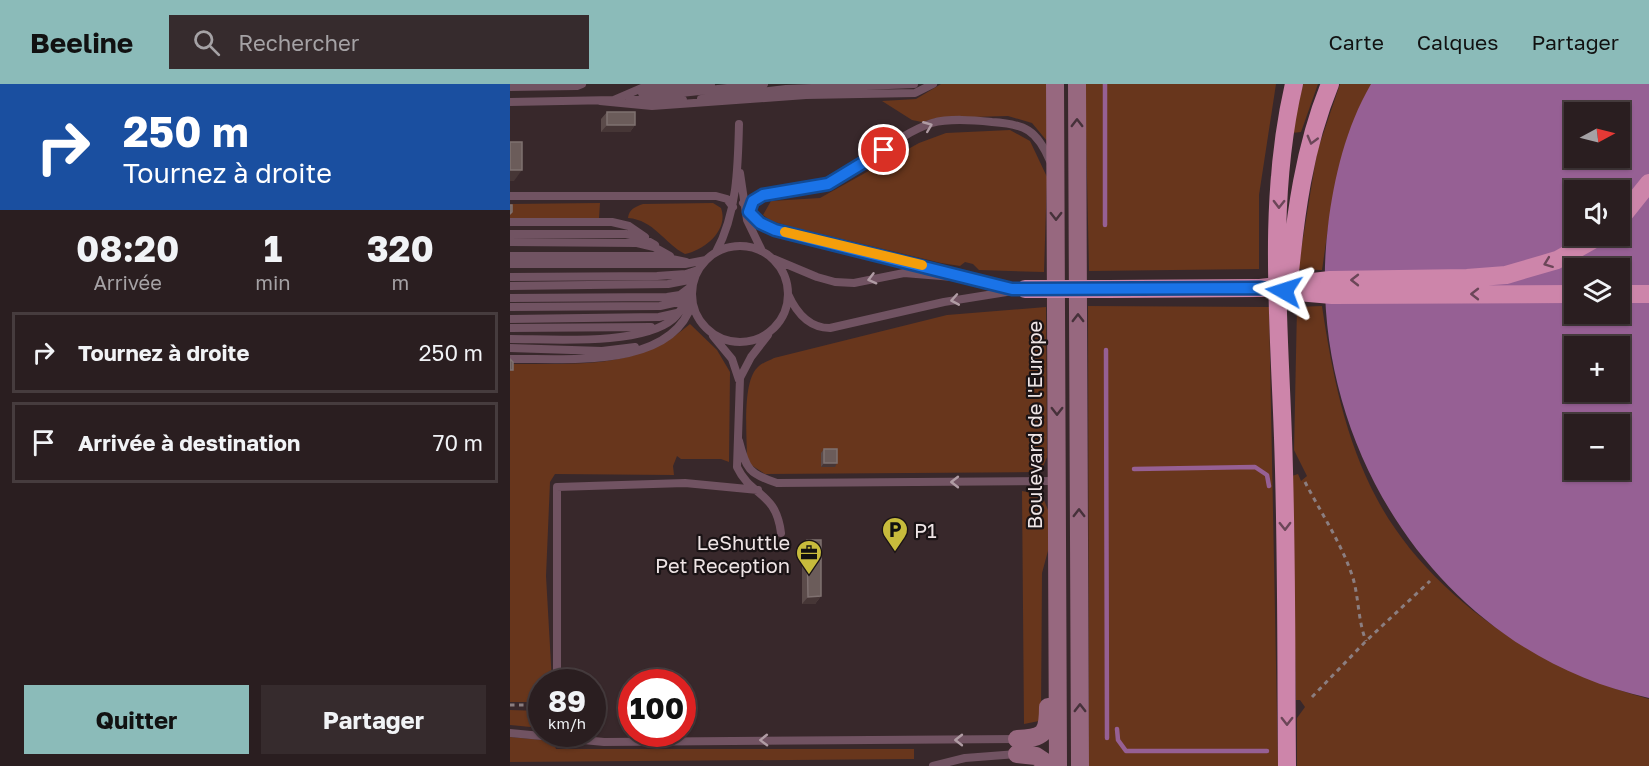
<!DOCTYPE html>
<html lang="fr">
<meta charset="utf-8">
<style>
body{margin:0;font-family:"Golos Text",sans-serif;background:#362b2d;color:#f1f3f6;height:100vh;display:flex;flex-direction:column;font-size:22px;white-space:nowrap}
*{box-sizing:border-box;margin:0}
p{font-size:20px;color:#a5a2a5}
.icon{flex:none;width:33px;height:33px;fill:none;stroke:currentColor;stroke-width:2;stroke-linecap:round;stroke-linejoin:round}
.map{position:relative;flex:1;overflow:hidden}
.panel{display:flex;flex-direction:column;background:#2a1e20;width:510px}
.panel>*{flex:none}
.hud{background:#1a4fa0;color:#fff;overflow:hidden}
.needle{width:39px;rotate:83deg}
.buttons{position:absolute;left:1054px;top:18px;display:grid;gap:12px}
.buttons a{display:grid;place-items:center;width:66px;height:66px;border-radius:0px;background:#2a1e20;box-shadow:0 2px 4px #0004,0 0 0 2px #463c3e;font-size:30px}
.speed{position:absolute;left:18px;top:585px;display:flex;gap:12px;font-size:30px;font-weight:700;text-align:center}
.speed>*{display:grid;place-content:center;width:78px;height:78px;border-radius:50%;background:#2a1e20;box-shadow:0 2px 4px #0004,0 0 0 2px #463c3e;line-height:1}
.speed small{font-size:15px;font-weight:400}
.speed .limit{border:9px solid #d22;background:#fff;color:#111}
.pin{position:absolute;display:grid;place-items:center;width:51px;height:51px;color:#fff;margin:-26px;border:3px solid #fff;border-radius:50%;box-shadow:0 2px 6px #0007}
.me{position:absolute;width:66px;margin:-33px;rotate:276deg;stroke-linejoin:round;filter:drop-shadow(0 0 4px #0008)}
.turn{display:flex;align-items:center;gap:21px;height:126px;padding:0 24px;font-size:27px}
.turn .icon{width:78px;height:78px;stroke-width:2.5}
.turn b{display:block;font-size:42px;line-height:51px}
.eta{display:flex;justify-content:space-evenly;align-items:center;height:102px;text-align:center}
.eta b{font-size:36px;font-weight:700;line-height:42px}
.action{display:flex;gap:12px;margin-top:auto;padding:12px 24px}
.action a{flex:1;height:69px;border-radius:0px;background:#8bbbb9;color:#111;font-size:24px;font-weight:700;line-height:69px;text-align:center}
.action a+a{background:#362b2d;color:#f1f3f6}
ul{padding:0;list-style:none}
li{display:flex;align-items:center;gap:18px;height:81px;margin:0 12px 9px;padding:0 12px;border:3px solid #463c3e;border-radius:0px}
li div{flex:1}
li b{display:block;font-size:22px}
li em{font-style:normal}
header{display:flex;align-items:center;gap:36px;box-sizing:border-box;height:84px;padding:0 30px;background:#8bbbb9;color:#111}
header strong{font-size:28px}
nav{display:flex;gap:33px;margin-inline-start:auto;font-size:21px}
.search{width:420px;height:54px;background:#362b2d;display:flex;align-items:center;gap:15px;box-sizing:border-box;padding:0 21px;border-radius:0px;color:#a5a2a5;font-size:22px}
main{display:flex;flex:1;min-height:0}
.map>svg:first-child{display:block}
.green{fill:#68361c}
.water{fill:#966094;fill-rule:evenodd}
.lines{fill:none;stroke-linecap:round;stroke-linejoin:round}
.stream{stroke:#966094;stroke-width:4.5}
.path{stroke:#8b7e80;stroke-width:3;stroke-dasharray:4.5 4.5;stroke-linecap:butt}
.service{stroke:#715362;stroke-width:8}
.secondary{stroke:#97687f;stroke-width:18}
.motorway{stroke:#cd85aa;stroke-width:18}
.motorway-bridge{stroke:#cd85aa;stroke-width:18}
.wall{fill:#5b4b4a}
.shaded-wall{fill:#463636}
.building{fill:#6b5c5a;stroke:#7f7170;stroke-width:1.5}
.oneway{stroke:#46313a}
.oneway2{stroke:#b09ca4}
.oneway3{stroke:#6b4658}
.route-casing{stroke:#114b97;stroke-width:15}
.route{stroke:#1a73e8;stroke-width:10}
.slow{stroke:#f59e0b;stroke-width:10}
.labels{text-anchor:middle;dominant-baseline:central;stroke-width:4.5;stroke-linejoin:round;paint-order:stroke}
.street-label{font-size:20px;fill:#eee4e5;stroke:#1a1315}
.poi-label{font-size:20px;fill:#eee4e5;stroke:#1a1315;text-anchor:start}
</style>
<header>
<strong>Beeline</strong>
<div class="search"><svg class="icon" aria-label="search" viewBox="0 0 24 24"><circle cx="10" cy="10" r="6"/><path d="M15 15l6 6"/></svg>Rechercher</div>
<nav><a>Carte</a><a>Calques</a><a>Partager</a></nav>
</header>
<main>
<section class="panel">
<div class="hud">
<div class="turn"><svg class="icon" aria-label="right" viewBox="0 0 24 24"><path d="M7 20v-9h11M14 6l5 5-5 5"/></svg><div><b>250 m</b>Tournez à droite</div></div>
</div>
<div class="eta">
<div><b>08:20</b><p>Arrivée</p></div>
<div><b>1</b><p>min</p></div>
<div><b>320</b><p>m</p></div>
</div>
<ul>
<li><svg class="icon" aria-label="right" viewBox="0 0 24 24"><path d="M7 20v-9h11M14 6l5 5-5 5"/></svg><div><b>Tournez à droite</b></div><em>250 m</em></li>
<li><svg class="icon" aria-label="arrive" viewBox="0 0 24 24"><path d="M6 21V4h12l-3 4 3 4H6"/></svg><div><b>Arrivée à destination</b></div><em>70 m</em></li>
</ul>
<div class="action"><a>Quitter</a><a>Partager</a></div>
</section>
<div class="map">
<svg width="1139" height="682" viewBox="0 0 1139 682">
<rect width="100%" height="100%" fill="#38282b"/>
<path class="green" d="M 431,0 L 536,0 L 537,57 L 522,39 L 498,32 L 427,34 L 412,38 L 402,36 L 372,17 L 406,15 Z
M 575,0 L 766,0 L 749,111 L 749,185 L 579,187 Z
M 793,0 L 808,0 L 791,48 L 782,49 Z
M 830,0 L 863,0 L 822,117 L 812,186 L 788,185 L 807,68 Z
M 500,46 L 520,57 L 537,93 L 534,188 L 469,186 L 463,180 L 455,178 L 450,182 L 431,179 L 282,143 L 261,137 L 253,131 L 261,117 L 310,114 L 409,59 L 436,49 Z
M 90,119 L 89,134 L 0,134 L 0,120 Z
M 203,119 L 211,124 C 219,146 195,166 175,170 C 154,159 144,136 118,134 C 119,125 125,123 133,120 Z
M 578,222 L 759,223 L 768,682 L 579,682 Z
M 812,222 C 822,289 835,355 867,415 C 919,513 1034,588 1139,615 L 1139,682 L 787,682 L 787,634 L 795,623 L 790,616 L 786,616 L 782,392 L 788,390 L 791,397 L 797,392 L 784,366 L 787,223 Z
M 536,223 L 537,373 L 533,383 L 527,388 L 255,390 L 241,381 L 237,375 C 237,353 232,299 247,284 C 251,279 259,277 264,274 L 437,231 Z
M 180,240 L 207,266 L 220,288 L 219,378 L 211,375 L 171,375 L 167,372 L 163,382 L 164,391 L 45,390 L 40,398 L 36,492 L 42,598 L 32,598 L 31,618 L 0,618 L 0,280 C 66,279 126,287 180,240 Z
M 512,407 L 532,411 L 538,426 L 539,463 L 532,489 L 531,628 L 529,637 L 514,640 Z
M 0,626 L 31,627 L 31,644 L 0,641 Z
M 0,653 L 43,657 L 46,665 L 404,665 L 404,675 L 0,678 Z"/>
<path class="water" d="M 861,0 L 1139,0 L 1139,614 C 926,568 792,354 818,142 C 824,93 836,43 861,0 ZM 1065,28 L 1110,28 L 1110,74 L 1065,74 ZM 1065,106 L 1110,106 L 1110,152 L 1065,152 ZM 1065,184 L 1110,184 L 1110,230 L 1065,230 ZM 1065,262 L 1110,262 L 1110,308 L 1065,308 ZM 1065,340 L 1110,340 L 1110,386 L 1065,386 Z"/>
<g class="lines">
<path class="stream" d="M 595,141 L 595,0
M 596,266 L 597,654
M 624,385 L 745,383 L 757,391 L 759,402
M 607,645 L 608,656 L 616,667 L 757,667"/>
<path class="path" d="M 795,398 C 811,429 832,460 843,494 C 849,515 848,537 856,557
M 802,613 L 856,557 L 920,497
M 0,621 L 32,621"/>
<path class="service" d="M 0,3 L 67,2 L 72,0
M 132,9 L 171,9 L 254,0
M 191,15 L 276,5 L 404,0
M 120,16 L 173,16
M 90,17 L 142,22 L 296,11 L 405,9 L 423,0
M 0,18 L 104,16 L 134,3 L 201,0
M 230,89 L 237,136 L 252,167
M 0,112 L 206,112 L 217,115 L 223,123
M 233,119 L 250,139 L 265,145 L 466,195
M 239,128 C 249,100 295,110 320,99 C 356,84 385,51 422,39 C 440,34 463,36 482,38 C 515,40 527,46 540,77
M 0,138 L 102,138 L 119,142 L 135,153
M 0,150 L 116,150 L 131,153 L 145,161
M 0,158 L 127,159 L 144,163 L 160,172
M182 210a48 48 0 1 1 96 0a48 48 0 1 1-96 0Z
M 206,168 C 227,129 228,84 229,40
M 0,172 L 148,172 L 176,178
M 264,175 L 307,193 L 325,198 L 344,199 L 394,189 L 443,193
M 0,180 L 175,180 L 196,176
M 0,193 L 147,192 L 176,190 L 188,186
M 462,195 L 499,204
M 0,202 L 158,200 L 184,195
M 278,210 C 286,228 299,244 320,244 L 434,218 L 515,205
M 0,214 L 157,213 L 170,211 L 182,202
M 0,223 L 150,222 L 177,216
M 0,235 L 149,233 L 167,229
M 0,244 L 141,243
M 258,251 L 241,273 L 230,294 L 227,383 C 241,413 266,407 271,449
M 203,252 L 222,275 L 229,296
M 0,255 C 42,255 131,262 163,235 C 171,228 176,217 182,208
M 0,264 L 92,267 L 125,263
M 0,275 C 54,274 162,286 182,219
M 229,357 C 236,385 239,390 267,399 L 547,397
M 47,598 L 47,403 L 175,399 L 248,406
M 0,649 L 94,658 L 507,655
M 423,682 L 455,674 L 507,670"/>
<path class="secondary" d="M 545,0 L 548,682
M 567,0 L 570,682
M 507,655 C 534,654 538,650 538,623
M 507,670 L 526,672 L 541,682"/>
<path class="motorway" d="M 1110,135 L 1139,99
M 779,199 C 785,132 794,63 820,0
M 598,205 L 750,204
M 1110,210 L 1139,210
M 777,682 C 776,573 777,463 773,354 C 769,237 757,115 784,0"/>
<path class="motorway-bridge" d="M 750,204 L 820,196 L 957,194 L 996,191 L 1047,176 L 1090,152
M 515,205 L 598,205
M 776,207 L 822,211 L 1065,210"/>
</g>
<path class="wall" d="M 97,28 L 125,41 L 120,48 L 91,48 L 91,35 Z
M 314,365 L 325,383 L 311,383 L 311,369 Z
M 297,456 L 311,512 L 305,520 L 292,520 L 292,464 Z"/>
<path class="shaded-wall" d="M 97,41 L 125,41 L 120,48 L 91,48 Z
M 0,86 L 12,86 L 4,97 L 0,97 Z
M 314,379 L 327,379 L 325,383 L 311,383 Z
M 311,512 L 305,520 L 292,520 L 298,513 Z"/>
<path class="building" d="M 97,28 L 125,28 L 125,41 L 97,41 Z
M 0,58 L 12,58 L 12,86 L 0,86 Z
M 0,121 L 2,121 L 2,128 L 0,130 Z
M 0,275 L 3,278 L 3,286 L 0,286 Z
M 314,365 L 327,365 L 327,379 L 314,379 Z
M 297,456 L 311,456 L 311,512 L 298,513 Z"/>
<defs><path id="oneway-chevron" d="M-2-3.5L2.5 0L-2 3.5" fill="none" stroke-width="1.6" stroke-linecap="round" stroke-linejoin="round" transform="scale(1.5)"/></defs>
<g class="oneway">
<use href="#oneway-chevron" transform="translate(567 39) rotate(-90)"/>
<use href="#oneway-chevron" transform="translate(546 132) rotate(90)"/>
<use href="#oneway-chevron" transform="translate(568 234) rotate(-90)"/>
<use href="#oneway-chevron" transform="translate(547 327) rotate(90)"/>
<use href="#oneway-chevron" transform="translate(569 429) rotate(-90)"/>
<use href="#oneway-chevron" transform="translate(570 624) rotate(-90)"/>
</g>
<g class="oneway2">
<use href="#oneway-chevron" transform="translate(418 42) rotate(-22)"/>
<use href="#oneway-chevron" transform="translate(362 195) rotate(165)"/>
<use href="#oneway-chevron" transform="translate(445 216) rotate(170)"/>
<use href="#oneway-chevron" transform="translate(445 398) rotate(180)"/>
<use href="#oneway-chevron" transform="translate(254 656) rotate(179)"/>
<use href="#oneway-chevron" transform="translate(449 656) rotate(180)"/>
</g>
<g class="oneway3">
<use href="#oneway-chevron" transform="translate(802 56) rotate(105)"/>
<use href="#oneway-chevron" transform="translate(769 120) rotate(91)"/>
<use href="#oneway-chevron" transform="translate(1038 179) rotate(159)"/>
<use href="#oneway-chevron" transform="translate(845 196) rotate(180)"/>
<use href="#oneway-chevron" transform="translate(965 210) rotate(180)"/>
<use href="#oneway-chevron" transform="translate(775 442) rotate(89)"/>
<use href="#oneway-chevron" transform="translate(777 637) rotate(90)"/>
</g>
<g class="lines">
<defs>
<path id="route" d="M 374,66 L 318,100 L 253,111 L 243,117 L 239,128 L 250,139 L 265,146 L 502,205 L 750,204 L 774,207"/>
</defs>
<use href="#route" class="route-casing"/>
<use href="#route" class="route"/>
<path class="slow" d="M 275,148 L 412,181"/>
</g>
<defs>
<symbol id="parking-pin" viewBox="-11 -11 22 30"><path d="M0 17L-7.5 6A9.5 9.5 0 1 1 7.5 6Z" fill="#c7bb3c" stroke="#1a1315"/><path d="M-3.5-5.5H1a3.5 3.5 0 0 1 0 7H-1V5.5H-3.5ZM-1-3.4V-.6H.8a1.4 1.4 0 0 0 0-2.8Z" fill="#111"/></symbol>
<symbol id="office-pin" viewBox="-11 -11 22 30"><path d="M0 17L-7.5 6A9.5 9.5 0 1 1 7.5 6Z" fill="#c7bb3c" stroke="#1a1315"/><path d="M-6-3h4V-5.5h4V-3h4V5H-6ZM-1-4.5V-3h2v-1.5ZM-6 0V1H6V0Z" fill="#111"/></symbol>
</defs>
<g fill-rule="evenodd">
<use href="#parking-pin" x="370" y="431" width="30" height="40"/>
<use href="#office-pin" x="284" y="454" width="30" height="40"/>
</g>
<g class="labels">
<g class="street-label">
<text transform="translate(524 341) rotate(-90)">Boulevard de l'Europe</text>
</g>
<g class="poi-label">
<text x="404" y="446">P1</text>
<text x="280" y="458" text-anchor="end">LeShuttle<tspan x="280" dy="23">Pet Reception</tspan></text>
</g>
</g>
</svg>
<div class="buttons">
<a><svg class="needle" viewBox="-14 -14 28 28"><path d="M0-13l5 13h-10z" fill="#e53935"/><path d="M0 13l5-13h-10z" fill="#a5a2a5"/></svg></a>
<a><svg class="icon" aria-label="sound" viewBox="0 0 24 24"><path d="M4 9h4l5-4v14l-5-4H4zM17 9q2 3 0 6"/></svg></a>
<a><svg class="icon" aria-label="layers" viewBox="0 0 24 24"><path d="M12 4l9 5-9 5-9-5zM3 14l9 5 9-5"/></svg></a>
<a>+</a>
<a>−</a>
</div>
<div class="speed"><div>89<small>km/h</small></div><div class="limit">100</div></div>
<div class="pin" style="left:374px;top:66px;background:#d93025"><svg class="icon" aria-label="arrive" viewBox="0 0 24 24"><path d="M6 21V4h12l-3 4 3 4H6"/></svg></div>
<svg class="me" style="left:774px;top:207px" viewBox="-20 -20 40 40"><path d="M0-17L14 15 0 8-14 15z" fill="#1a73e8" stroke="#fff" stroke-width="4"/></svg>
</div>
</main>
